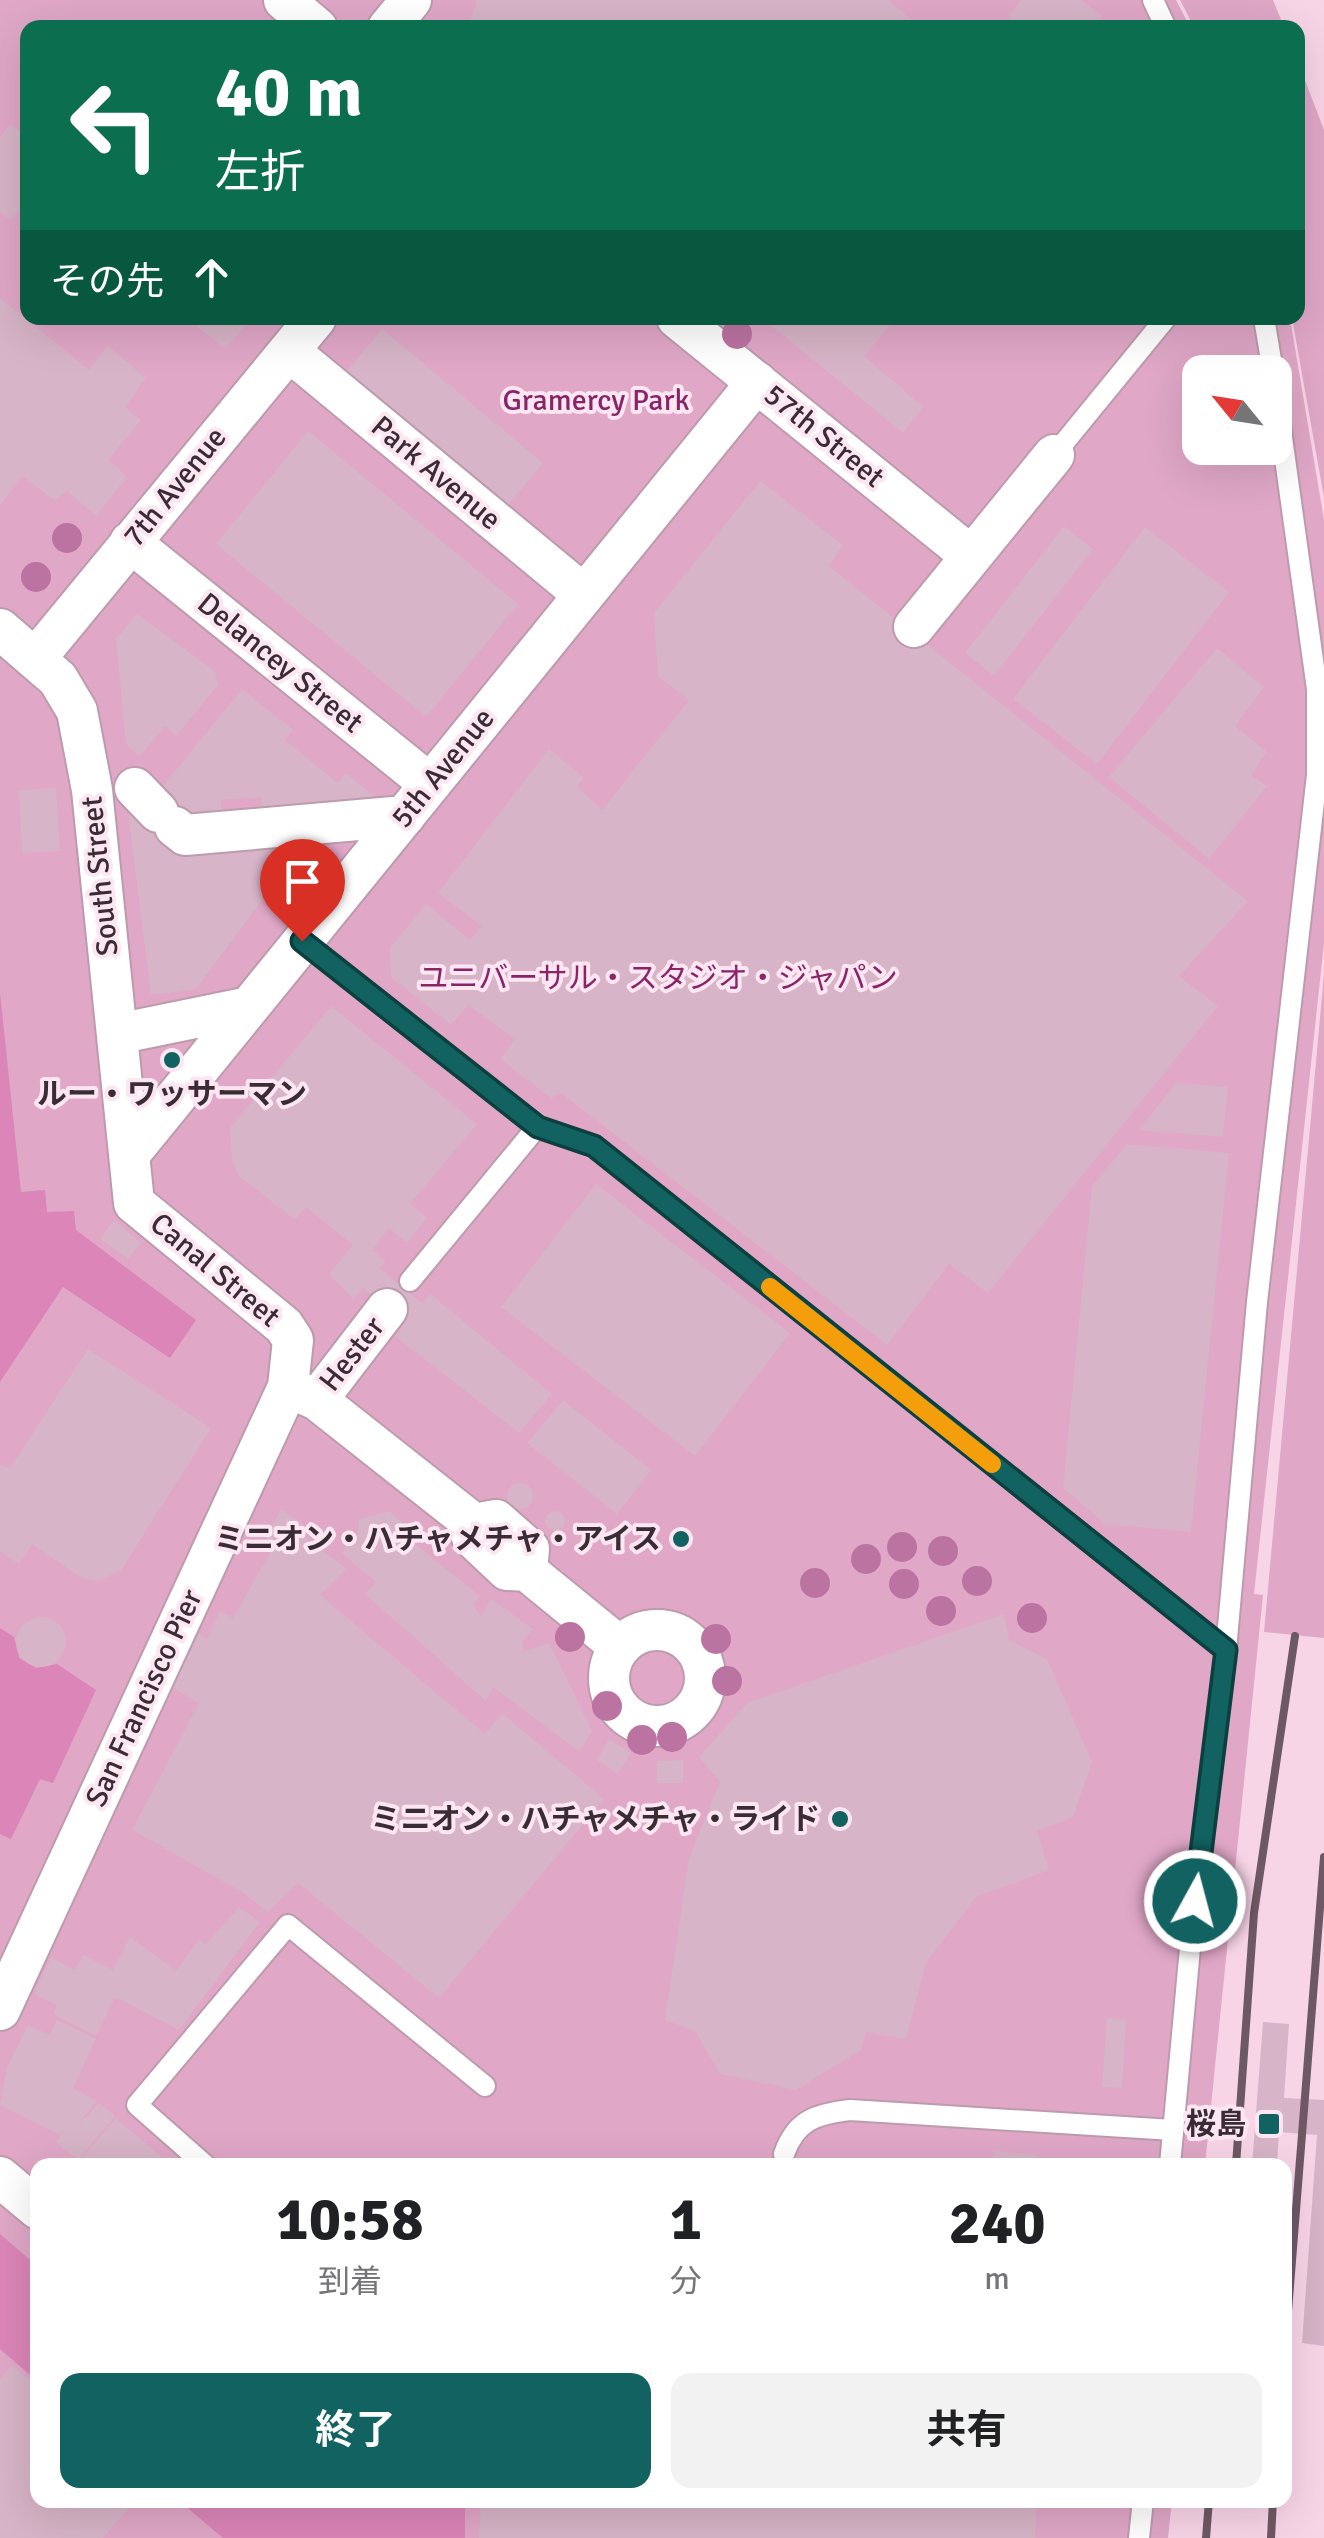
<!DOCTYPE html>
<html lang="ja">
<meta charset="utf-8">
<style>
body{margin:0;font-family:Signika,"Noto Sans JP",sans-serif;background:#f2f2f2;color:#202124;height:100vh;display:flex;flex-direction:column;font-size:38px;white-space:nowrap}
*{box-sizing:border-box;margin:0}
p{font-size:32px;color:#757577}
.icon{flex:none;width:55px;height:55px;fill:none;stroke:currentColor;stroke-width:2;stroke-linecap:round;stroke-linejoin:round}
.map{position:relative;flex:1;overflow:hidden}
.side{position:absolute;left:30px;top:2158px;width:1262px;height:350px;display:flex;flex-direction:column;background:#fff;border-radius:20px;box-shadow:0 10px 40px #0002}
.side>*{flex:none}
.hud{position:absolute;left:20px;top:20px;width:1285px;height:305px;border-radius:20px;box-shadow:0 10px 40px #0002;background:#0b6e4f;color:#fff;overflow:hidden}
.needle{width:65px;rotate:300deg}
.tools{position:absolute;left:1182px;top:355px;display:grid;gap:20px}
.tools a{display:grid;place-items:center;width:110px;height:110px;border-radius:20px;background:#fff;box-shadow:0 10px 40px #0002;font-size:50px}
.pin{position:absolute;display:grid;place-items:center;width:85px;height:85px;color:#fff;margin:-102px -42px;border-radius:50% 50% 50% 0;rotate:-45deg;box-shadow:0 0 10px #0007}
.pin .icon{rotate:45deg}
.me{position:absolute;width:110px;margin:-55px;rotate:7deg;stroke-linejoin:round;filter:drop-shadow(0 0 8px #0008)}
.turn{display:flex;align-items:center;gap:35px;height:210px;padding:0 30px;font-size:45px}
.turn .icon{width:130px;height:130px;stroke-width:2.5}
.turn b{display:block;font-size:70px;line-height:85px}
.then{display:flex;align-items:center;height:95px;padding:0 30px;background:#0003;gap:20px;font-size:38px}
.eta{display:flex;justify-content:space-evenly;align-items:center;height:170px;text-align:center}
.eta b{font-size:60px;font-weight:700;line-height:70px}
.action{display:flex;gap:20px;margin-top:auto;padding:20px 30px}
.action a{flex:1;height:115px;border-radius:20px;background:#116261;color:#fff;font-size:40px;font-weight:700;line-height:115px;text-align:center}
.action a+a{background:#f2f2f2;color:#202124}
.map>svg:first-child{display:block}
.green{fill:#e0a7c7;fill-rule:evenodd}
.water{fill:#db85b8}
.building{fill:#d7b4c7}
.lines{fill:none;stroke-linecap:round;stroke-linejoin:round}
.lane-casing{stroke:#bd9bad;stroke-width:24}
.street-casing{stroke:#bd9bad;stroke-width:44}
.lane{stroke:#fff;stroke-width:20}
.street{stroke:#fff;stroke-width:40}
.rail{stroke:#6d5964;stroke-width:8}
.tree{fill:#bb73a1}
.route-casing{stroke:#0b403f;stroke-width:25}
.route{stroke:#116261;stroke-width:18}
.slow{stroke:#f59e0b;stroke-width:18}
.poi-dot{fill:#116261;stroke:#fce6f1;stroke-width:4}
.labels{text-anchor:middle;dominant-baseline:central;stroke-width:8;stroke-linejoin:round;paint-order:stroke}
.park-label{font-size:30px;fill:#892467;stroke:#fce6f1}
.street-label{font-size:30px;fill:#3a2c34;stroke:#fce6f1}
.poi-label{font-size:30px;font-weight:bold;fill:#3a2c34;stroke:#fce6f1;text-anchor:end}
</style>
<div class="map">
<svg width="1324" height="2538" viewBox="0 0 1324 2538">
<rect width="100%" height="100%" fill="#f8d4e7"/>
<path class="green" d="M 0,0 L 1176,0 L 1190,27 L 28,28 L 28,318 L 1290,318 L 1324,520 L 1324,943 L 1254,1594 L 1263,1595 L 1205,2165 L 38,2165 L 38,2500 L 1172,2500 L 1168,2538 L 0,2538 ZM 1200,372 L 1275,372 L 1275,448 L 1200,448 Z
M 1180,0 L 1273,0 L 1284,27 L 1194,27 Z
M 1298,62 L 1324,130 L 1324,497 L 1292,318 L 1298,318 Z
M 1324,974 L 1324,1638 L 1264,1632 Z"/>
<path class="water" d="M 0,993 L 21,1192 L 45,1190 L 47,1212 L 74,1211 L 76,1230 L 196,1320 L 170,1358 L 63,1287 L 0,1382 Z
M 0,1628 L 14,1637 L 19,1658 L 36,1668 L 57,1664 L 96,1690 L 53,1783 L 40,1779 L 11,1839 L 0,1834 Z
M 0,2234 L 37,2266 L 37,2381 L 0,2349 Z
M 178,2500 L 465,2500 L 465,2538 L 223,2538 Z"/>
<path class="building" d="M 477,0 L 888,0 L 922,28 L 468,28 Z
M 1021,0 L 1080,0 L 1102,16 L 1093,28 L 1021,28 L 1008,17 Z
M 11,124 L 28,138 L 28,200 L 10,220 L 0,212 L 0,137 Z
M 0,298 L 89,370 L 108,346 L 146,378 L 125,407 L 141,420 L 108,460 L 127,477 L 96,516 L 67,491 L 55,501 L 22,476 L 0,505 Z
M 186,318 L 254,318 L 225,348 Z
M 762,318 L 896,318 L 864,356 L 923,407 L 903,433 Z
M 382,329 L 543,463 L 500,515 L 339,381 Z
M 308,431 L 518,604 L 426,717 L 216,544 Z
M 760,481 L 843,545 L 829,566 L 1248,901 L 1179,976 L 1218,1006 L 988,1293 L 949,1264 L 887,1345 L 561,1093 L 551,1098 L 500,1059 L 515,1039 L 468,1005 L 451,1025 L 391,977 L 390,948 L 426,904 L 470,940 L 482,926 L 438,893 L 549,749 L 584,778 L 577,786 L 602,810 L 689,700 L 658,676 L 654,613 Z
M 1064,526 L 1093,549 L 994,676 L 965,653 Z
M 1145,527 L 1229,592 L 1097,764 L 1013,699 Z
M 137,614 L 215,671 L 218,685 L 176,736 L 165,726 L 140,756 L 126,744 L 116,639 Z
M 1217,648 L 1264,687 L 1235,726 L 1267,752 L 1251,775 L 1267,786 L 1209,859 L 1109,777 Z
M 242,689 L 293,730 L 285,740 L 338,783 L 346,773 L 373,795 L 363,807 L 263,815 L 261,797 L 221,800 L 223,819 L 280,838 L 298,852 L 196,989 L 151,995 L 128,812 L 141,810 L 147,826 L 173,794 L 163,786 Z
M 56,788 L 60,851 L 22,853 L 19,790 Z
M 331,1006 L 477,1124 L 410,1204 L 427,1218 L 407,1243 L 389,1228 L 372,1250 L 386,1261 L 379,1268 L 422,1303 L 430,1294 L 552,1394 L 519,1433 L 395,1336 L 405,1323 L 363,1288 L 353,1299 L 329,1274 L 353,1245 L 306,1207 L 295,1220 L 239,1176 L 232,1160 L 230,1128 Z
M 1176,1083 L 1228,1087 L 1223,1137 L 1139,1130 Z
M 1127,1144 L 1229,1153 L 1191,1532 L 1105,1524 L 1063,1488 L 1092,1186 Z
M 596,1184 L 790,1333 L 695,1456 L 501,1307 Z
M 114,1220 L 141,1243 L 128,1259 L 100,1239 Z
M 88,1349 L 211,1428 L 122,1569 L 100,1581 L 80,1577 L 32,1544 L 19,1564 L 0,1551 L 0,1465 L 10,1468 Z
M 563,1400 L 651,1470 L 617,1514 L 527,1443 Z
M507 1496a13 13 0 1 1 26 0a13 13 0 1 1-26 0Z
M 281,1510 L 303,1523 L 299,1531 L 346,1569 L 320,1595 L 485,1734 L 502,1713 L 604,1799 L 439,1998 L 298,1883 L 268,1912 L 242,1892 L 132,1830 L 199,1703 L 169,1686 L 199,1633 L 207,1639 L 220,1611 L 233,1618 L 274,1546 L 265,1538 Z
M545 1521a10 10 0 1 1 20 0a10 10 0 1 1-20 0Z
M 389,1511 L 421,1537 L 416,1545 L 480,1596 L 473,1604 L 481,1617 L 491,1599 L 533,1629 L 522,1642 L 524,1651 L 549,1643 L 592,1731 L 580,1752 L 493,1687 L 486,1701 L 365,1594 L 376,1582 L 342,1553 L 358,1533 L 359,1519 Z
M 1004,1614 L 1009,1640 L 1047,1659 L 1092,1762 L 1073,1817 L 1037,1831 L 1049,1870 L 976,1897 L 926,1963 L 906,2039 L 866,2032 L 861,2050 L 796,2090 L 720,2074 L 695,2031 L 665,2020 L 689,1858 L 720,1782 L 699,1757 L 747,1703 Z
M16 1642a25 25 0 1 1 50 0a25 25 0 1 1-50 0Z
M 609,1739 L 631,1753 L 618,1774 L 597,1760 Z
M 683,1760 L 683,1783 L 657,1783 L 657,1761 Z
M 239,1907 L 260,1922 L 179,2030 L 115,1997 L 96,2036 L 53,2014 L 57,2005 L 34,1994 L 51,1957 L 75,1970 L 83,1955 L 113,1970 L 130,1937 L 176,1971 L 199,1939 L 206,1944 Z
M 1107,2018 L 1126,2020 L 1122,2088 L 1102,2087 Z
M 57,2020 L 96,2039 L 73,2088 L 97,2101 L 78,2125 L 99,2103 L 115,2116 L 78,2160 L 56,2142 L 72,2119 L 60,2135 L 0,2105 L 7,2067 L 28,2025 L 50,2035 Z
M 1263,2022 L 1289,2024 L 1284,2098 L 1324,2100 L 1324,2346 L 1302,2343 L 1317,2135 L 1279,2132 L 1277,2165 L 1252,2165 Z
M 116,2118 L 171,2165 L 89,2165 L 81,2159 Z
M 995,2151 L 1037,2155 L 1036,2165 L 993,2165 Z
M 12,2365 L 38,2387 L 38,2500 L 136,2500 L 103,2538 L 0,2538 L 0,2379 Z
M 481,2500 L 862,2500 L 1036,2506 L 1035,2538 L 479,2538 Z"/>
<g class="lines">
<defs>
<path id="lane" d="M 1153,0 L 1166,28
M 1264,318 L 1273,372
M 1054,455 L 1166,318
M 302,941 L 537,1127 L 594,1146 L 1226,1650
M 410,1281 L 537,1127
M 784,2154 C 796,2120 816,2114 850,2110 L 1173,2130
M 205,2165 L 137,2105 L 288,1925 L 485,2086
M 1170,2165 L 1191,1937 L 1226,1650 L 1257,1302 L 1317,775 L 1317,689 L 1275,387
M 1139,2538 L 1143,2500"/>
<path id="street" d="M 284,0 L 317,28
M 388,28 L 411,0
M 677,318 L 971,556
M 289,351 L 583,594
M 130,542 L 430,784
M 914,627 L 1054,455
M 0,629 L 58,679 L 77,711 L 92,790 L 134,1203 L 284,1326 L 293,1340 L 288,1387 L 0,2010
M 36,658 L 316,318
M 135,788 L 158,812
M 175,827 L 185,835 L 405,816
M 117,1034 L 249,1007
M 129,1155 L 757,382
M 288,1387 L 317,1400 L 474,1524
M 317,1400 L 387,1309
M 527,1571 L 529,1549 L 496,1520 L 474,1524 L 472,1537 L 507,1570 L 527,1571 L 619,1646
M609 1678a48 48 0 1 1 96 0a48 48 0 1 1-96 0Z
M 0,2177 L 38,2209"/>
</defs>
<use href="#lane" class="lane-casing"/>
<use href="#street" class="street-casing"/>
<use href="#lane" class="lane"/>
<use href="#street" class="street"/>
<path class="rail" d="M 1236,2165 L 1254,1913 L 1295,1636
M 1285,2349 L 1324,1857
M 1206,2538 L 1209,2500
M 1271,2538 L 1273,2500"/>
</g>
<g class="tree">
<circle cx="737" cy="334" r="15"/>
<circle cx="67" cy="538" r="15"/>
<circle cx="36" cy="577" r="15"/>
<circle cx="902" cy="1547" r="15"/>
<circle cx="943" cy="1551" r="15"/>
<circle cx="866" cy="1559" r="15"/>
<circle cx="977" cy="1581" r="15"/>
<circle cx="815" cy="1583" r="15"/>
<circle cx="904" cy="1584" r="15"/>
<circle cx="941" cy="1611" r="15"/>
<circle cx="1032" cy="1618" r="15"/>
<circle cx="570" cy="1637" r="15"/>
<circle cx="716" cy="1639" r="15"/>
<circle cx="727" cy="1681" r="15"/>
<circle cx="607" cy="1706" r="15"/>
<circle cx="672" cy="1737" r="15"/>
<circle cx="642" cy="1740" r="15"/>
</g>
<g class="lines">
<defs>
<path id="route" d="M 302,941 L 538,1127 L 594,1146 L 1226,1650 L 1195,1901"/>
</defs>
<use href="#route" class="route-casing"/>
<use href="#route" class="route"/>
<path class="slow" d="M 770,1287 L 992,1464"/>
</g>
<g class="poi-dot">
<circle cx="172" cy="1060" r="10"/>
<circle cx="681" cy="1539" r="10"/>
<circle cx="840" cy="1819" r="10"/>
<rect x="1257" y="2112" width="24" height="24" rx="5"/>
</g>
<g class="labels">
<g class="park-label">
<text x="596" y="400">Gramercy Park</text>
<text x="658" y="978">ユニバーサル・スタジオ・ジャパン</text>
</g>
<g class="street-label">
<text transform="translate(824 436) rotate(39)">57th Street</text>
<text transform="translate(436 473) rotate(40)">Park Avenue</text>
<text transform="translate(175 487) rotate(-51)">7th Avenue</text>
<text transform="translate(280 663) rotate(39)">Delancey Street</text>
<text transform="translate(443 768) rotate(-51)">5th Avenue</text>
<text transform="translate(100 876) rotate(-96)">South Street</text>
<text transform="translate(215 1270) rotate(40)">Canal Street</text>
<text transform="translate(352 1354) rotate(-52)">Hester</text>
<text transform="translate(144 1698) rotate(-65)">San Francisco Pier</text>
</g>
<g class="poi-label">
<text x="172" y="1094" text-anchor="middle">ルー・ワッサーマン</text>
<text x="661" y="1539">ミニオン・ハチャメチャ・アイス</text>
<text x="820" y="1819">ミニオン・ハチャメチャ・ライド</text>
<text x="1246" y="2124">桜島</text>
</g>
</g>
</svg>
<div class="tools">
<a><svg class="needle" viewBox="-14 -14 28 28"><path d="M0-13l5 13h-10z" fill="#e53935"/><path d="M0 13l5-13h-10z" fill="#757577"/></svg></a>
</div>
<div class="pin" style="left:302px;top:941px;background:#d93025"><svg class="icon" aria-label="arrive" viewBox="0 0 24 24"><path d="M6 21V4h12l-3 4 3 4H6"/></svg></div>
<svg class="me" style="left:1195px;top:1901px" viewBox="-20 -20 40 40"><circle r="17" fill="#116261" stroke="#fff" stroke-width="3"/><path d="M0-11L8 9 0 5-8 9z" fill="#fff"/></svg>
<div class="hud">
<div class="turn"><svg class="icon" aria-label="left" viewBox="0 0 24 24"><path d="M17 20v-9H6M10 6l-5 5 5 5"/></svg><div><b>40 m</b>左折</div></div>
<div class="then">その先<svg class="icon" aria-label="ahead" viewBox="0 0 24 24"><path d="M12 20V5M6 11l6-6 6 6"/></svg></div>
</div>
<section class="side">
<div class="eta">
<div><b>10:58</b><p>到着</p></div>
<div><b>1</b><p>分</p></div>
<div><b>240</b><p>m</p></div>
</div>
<div class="action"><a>終了</a><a>共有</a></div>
</section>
</div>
